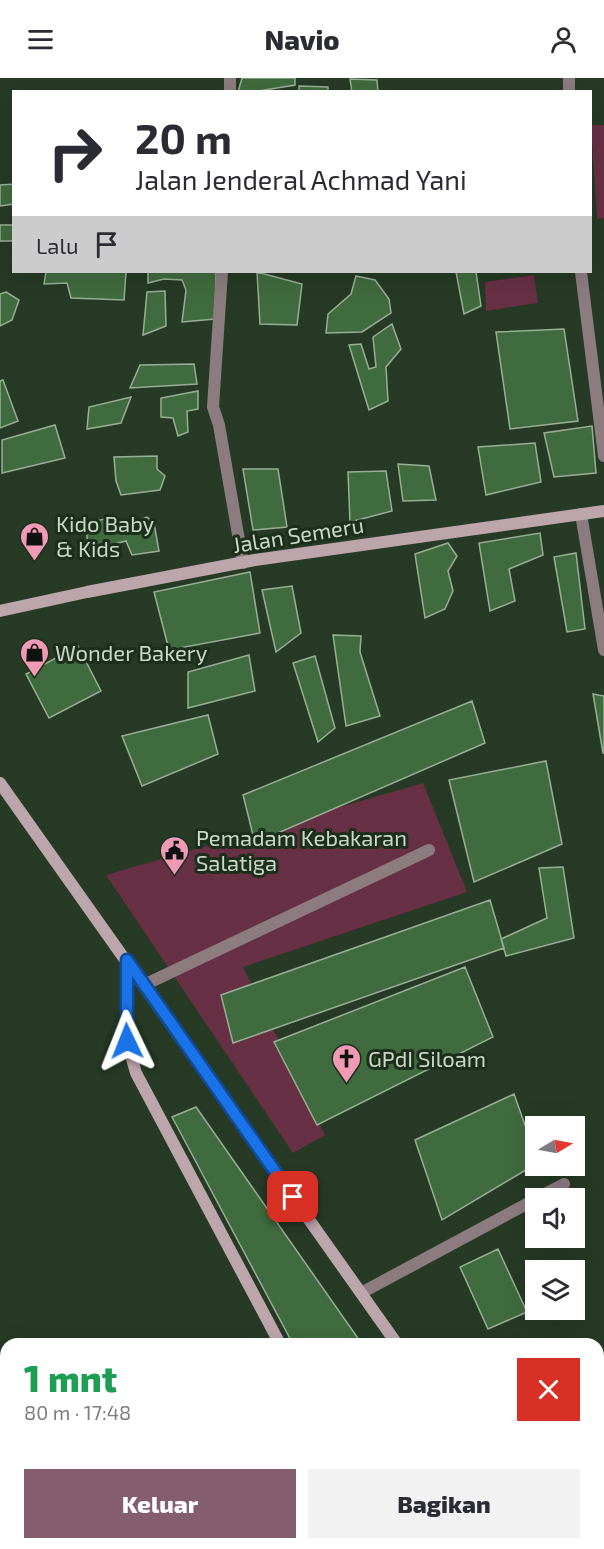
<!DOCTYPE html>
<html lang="id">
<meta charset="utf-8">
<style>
body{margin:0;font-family:"Exo 2",sans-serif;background:#f2f2f3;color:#2b2b33;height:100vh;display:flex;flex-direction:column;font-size:22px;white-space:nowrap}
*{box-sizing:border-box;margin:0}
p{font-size:20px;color:#7c7c81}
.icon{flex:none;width:33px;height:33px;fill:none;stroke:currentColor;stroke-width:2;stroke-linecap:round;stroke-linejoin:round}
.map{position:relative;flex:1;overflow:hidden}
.side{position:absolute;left:0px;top:1260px;width:604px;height:212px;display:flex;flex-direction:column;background:#fff;border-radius:18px 18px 0 0;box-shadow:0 6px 24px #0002}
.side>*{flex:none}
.guide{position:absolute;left:12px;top:12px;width:580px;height:183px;border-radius:0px;box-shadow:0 6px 24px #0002;background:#fff;color:#2b2b33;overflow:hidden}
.needle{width:39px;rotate:80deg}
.controls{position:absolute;left:525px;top:1038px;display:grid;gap:12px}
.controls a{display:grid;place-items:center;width:60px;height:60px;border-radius:0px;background:#fff;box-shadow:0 6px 24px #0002;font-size:30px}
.pin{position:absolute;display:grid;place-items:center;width:51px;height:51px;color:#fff;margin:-26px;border-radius:12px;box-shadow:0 3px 9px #0006}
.me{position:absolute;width:66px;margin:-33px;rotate:358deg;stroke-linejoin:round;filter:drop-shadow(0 0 4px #0008)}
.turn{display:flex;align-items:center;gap:21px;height:126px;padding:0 24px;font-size:27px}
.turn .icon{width:78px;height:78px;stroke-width:2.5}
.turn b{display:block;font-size:42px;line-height:51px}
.then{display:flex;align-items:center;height:57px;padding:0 24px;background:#0003;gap:12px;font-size:22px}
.round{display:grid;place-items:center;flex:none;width:63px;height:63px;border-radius:0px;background:#f2f2f3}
.summary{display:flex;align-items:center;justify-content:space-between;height:102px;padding:0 24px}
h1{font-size:36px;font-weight:800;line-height:45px;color:#1e9e55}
.primary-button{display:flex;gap:12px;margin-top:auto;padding:12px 24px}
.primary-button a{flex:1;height:69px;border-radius:0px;background:#845d6e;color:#fff;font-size:24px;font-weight:800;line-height:69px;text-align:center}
.primary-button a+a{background:#f2f2f3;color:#2b2b33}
header{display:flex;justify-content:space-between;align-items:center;height:78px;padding:0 24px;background:#fff;font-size:27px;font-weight:800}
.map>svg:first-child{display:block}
.green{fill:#683044}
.building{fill:#406b3e;stroke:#98af96;stroke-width:1.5}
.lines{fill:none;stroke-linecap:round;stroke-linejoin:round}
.service{stroke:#8c7c80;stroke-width:12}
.minor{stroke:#8c7c80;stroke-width:12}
.secondary{stroke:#bda5ac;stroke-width:12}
.route-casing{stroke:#114b97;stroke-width:15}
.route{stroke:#1a73e8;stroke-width:10}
.labels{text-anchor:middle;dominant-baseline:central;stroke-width:6;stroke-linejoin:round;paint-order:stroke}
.poi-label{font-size:22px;fill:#cbd7ca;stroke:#1c2f1b;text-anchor:start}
.street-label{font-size:22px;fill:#cbd7ca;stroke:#1c2f1b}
</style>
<header><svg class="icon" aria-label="menu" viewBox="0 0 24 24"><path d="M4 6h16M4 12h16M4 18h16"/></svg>Navio<svg class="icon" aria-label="person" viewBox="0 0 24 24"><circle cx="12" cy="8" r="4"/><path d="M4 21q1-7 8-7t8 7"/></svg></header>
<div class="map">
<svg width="604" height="1471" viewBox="0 0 604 1471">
<rect width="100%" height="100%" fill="#263a25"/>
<path class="green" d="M 591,47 L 604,47 L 604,140 L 597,141 Z
M 534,197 L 538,225 L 486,233 L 485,204 Z
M 423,705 L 467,814 L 243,889 L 325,1057 L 293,1075 L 106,797 Z"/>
<path class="building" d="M 242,0 L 295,0 L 295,7 L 252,14 L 238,14 Z
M 350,1 L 377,2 L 378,14 L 352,14 Z
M 299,8 L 328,9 L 328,14 L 299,14 Z
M 14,106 L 14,126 L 0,128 L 0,107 Z
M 0,147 L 14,147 L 14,163 L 0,163 Z
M 46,194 L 126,194 L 124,222 L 71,220 L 67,205 L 44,206 Z
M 148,194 L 216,194 L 215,241 L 182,244 L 186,212 L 182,202 L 164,201 L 148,205 Z
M 257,194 L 302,206 L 297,247 L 260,246 Z
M 456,194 L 476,194 L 481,228 L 464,236 Z
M 356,198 L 375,202 L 389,221 L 391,235 L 362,254 L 326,255 L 328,236 L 351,216 Z
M 165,213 L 166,248 L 143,257 L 147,214 Z
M 6,214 L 19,222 L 12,242 L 0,248 L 0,216 Z
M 392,246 L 401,271 L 386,289 L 388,323 L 369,332 L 349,267 L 361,266 L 369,291 L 376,289 L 373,259 Z
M 564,251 L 578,343 L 510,351 L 496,254 Z
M 194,286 L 197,306 L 130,310 L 140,287 Z
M 3,302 L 18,343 L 0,350 L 0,303 Z
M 198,313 L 198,331 L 187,333 L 188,354 L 178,358 L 173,340 L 161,339 L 161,320 Z
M 131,319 L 121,345 L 87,351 L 89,329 Z
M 55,347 L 65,380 L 2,395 L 2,362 Z
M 592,348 L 596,395 L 554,399 L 544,355 Z
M 535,365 L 541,404 L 486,417 L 478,369 Z
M 157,378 L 157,391 L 165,398 L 160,412 L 121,417 L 116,403 L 114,379 Z
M 398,386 L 429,388 L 436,422 L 403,423 Z
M 243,391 L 278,391 L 287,449 L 253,452 Z
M 386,393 L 392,433 L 350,444 L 348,394 Z
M 115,439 L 127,447 L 147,439 L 154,445 L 159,473 L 132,477 L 126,463 L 89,473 L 85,445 Z
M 540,455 L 543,477 L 509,491 L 515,523 L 490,533 L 479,465 Z
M 448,465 L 457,478 L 448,493 L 453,513 L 445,531 L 425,540 L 415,476 Z
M 576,475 L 585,551 L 567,554 L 554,479 Z
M 250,494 L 260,555 L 169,572 L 154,514 Z
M 292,508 L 301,555 L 276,574 L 262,512 Z
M 333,557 L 361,558 L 360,574 L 380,638 L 346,648 Z
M 78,568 L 101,613 L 49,640 L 26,596 Z
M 249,577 L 255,613 L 188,630 L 188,594 Z
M 315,578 L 335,650 L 318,664 L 293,585 Z
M 593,616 L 604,618 L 604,675 L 603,675 Z
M 472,623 L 485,665 L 255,765 L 243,717 Z
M 208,637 L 218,676 L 142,708 L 122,658 Z
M 546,683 L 562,766 L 474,804 L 449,702 Z
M 563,789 L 574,860 L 506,878 L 501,861 L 547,840 L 539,790 Z
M 490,822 L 504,870 L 233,965 L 221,917 Z
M 465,889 L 493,959 L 317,1047 L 274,964 Z
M 514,1016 L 536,1078 L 536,1086 L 442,1142 L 415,1062 Z
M 196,1029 L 362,1266 L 293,1266 L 172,1039 Z
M 498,1171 L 527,1234 L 488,1251 L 460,1189 Z
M 0,1299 L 6,1310 L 6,1461 L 0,1464 Z
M 604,1390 L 604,1430 L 598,1433 L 598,1391 Z
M 128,1466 L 216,1466 L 215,1471 L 126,1471 Z
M 399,1466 L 501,1466 L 505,1471 L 402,1471 Z"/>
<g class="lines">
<path class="service" d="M 144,907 L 429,772"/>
<path class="minor" d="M 569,0 L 569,14
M 230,14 L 230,0
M 222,194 L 213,329 L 219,347 L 243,485
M 581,194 L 604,378
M 581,436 L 604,572
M 537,1120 L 564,1106
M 361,1215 L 536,1121
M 15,1471 L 25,1466"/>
<path class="secondary" d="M 0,533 L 87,514 L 255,482 L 604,433
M 0,705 L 397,1266
M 127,882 L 127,963 L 136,995 L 280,1266
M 387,1466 L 390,1471
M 538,1466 L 541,1471"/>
</g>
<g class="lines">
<defs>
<path id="route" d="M 127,963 L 127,882 L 293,1119"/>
</defs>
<use href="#route" class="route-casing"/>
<use href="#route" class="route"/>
</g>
<defs>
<symbol id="shop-pin" viewBox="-11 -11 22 30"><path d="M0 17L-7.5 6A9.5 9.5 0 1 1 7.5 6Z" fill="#f09ab5" stroke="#1c2f1b"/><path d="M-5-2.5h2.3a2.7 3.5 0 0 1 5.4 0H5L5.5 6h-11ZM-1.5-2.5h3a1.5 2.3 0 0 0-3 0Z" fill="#111"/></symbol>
<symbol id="civic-pin" viewBox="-11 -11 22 30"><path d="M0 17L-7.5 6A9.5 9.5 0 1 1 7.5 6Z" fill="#f09ab5" stroke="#1c2f1b"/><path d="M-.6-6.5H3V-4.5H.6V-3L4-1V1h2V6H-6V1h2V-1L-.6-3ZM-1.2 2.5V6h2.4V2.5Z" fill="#111"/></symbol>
<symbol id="church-pin" viewBox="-11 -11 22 30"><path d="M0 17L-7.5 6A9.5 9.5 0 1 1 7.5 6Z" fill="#f09ab5" stroke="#1c2f1b"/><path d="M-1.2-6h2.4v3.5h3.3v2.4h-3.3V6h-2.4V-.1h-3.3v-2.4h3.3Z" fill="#111"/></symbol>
</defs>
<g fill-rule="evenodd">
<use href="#shop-pin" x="18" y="442" width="33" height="45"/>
<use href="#shop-pin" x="18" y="558" width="33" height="45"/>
<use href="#civic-pin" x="158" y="756" width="33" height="45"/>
<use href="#church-pin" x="330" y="964" width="33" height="45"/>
</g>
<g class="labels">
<g class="poi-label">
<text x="56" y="445">Kido Baby<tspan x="56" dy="25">&amp; Kids</tspan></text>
<text x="55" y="574">Wonder Bakery</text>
<text x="196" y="759">Pemadam Kebakaran<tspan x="196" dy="25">Salatiga</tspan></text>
<text x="368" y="980">GPdI Siloam</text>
</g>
<g class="street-label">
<text transform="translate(298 456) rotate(-9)">Jalan Semeru</text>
</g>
</g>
</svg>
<div class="controls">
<a><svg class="needle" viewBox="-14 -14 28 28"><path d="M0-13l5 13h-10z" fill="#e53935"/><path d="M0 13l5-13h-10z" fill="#7c7c81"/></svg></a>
<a><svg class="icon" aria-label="sound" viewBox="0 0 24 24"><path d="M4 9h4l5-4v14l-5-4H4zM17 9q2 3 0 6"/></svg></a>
<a><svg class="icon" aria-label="layers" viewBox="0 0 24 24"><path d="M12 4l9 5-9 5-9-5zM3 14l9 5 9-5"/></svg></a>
</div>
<div class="pin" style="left:293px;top:1119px;background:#d93025"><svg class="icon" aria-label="arrive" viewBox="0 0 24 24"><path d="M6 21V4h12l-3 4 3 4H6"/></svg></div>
<svg class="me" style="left:127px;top:963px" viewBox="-20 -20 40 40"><path d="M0-17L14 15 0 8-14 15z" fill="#1a73e8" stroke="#fff" stroke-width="4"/></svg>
<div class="guide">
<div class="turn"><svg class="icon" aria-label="right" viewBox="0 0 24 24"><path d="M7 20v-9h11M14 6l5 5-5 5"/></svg><div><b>20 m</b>Jalan Jenderal Achmad Yani</div></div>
<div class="then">Lalu<svg class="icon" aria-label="arrive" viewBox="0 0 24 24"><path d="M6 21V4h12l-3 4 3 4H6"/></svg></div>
</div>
<section class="side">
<div class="summary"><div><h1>1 mnt</h1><p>80 m · 17:48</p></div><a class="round" style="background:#d93025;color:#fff"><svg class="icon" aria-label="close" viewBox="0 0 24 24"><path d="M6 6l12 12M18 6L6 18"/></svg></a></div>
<div class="primary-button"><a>Keluar</a><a>Bagikan</a></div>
</section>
</div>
